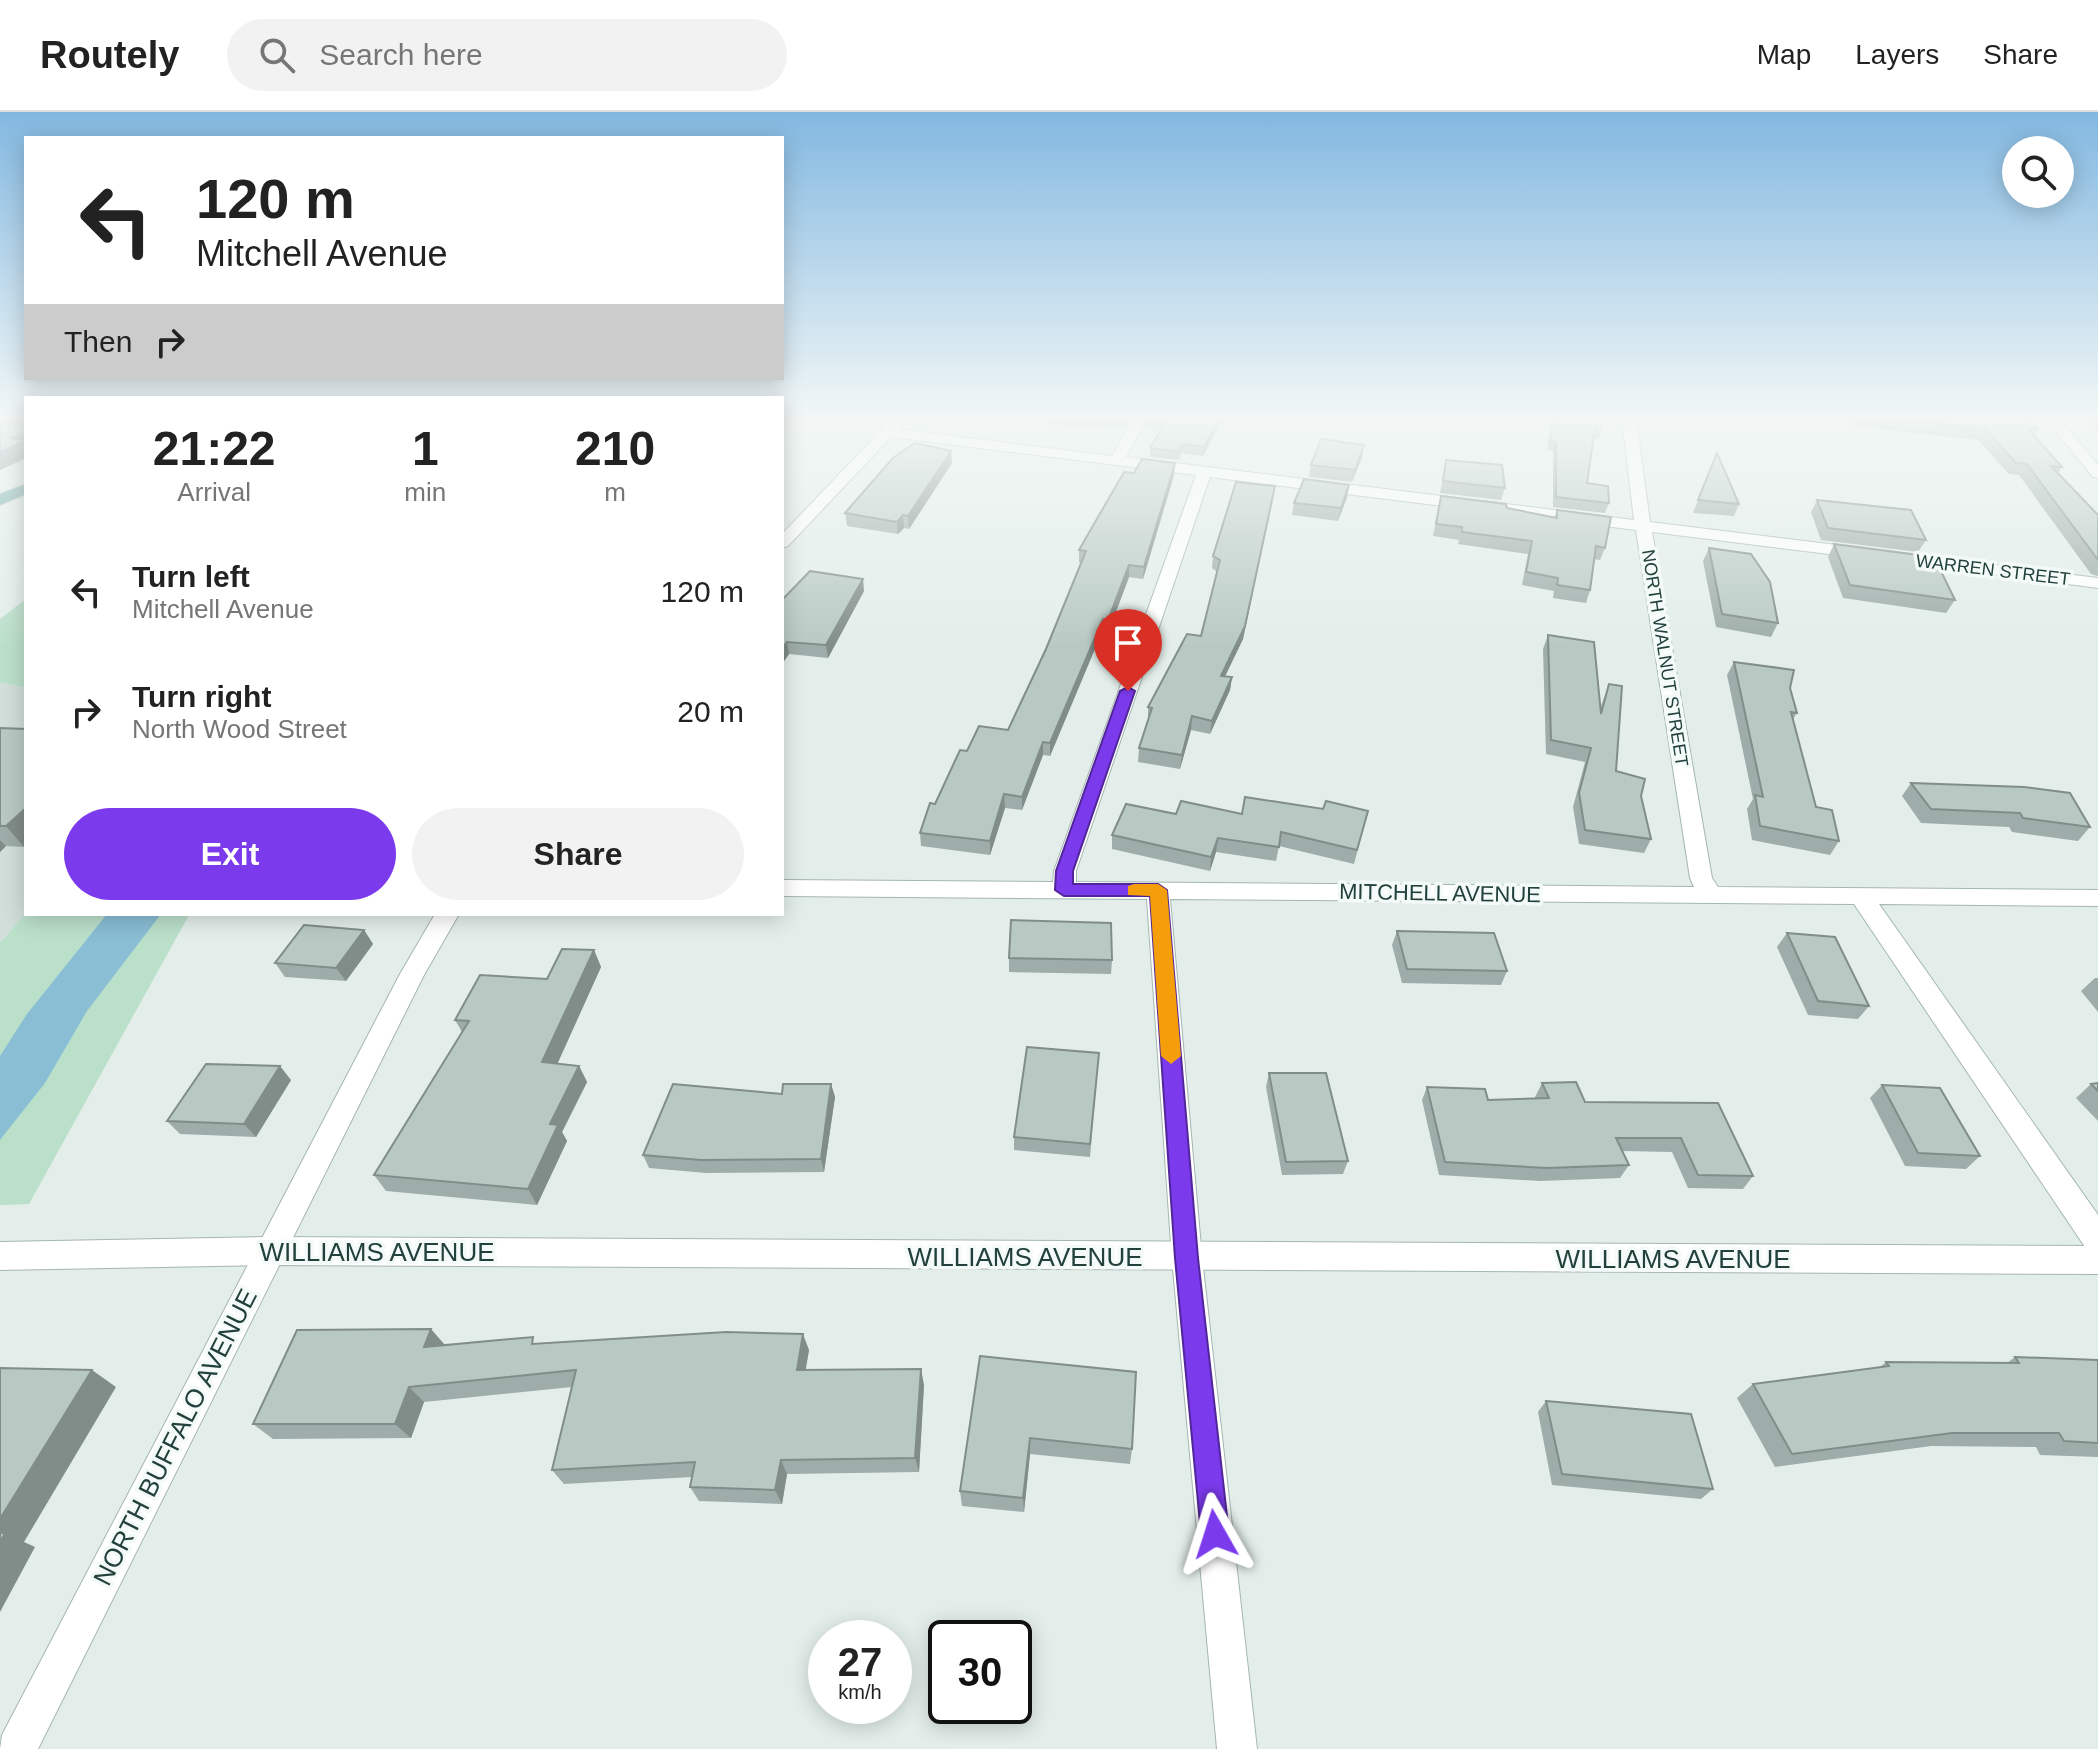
<!DOCTYPE html>
<style>
body{margin:0;font-family:Helvetica,sans-serif;background:#f2f2f2;color:#222;height:100vh;display:flex;flex-direction:column;font-size:30px;white-space:nowrap}
*{box-sizing:border-box;margin:0}
p{font-size:26px;color:#767676}
.icon{flex:none;width:44px;height:44px;fill:none;stroke:currentColor;stroke-width:2;stroke-linecap:round;stroke-linejoin:round}
.map{position:relative;flex:1;overflow:hidden}
.details{position:absolute;left:24px;top:284px;width:760px;height:520px;display:flex;flex-direction:column;background:#fff;border-radius:0px;box-shadow:0 4px 20px #0003}
.details>*{flex:none}
.banner{position:absolute;left:24px;top:24px;width:760px;height:244px;border-radius:0px;box-shadow:0 4px 20px #0003;background:#fff;color:#222;overflow:hidden}
.buttons{position:absolute;left:2002px;top:24px;display:grid;gap:16px}
.buttons a{display:grid;place-items:center;width:72px;height:72px;border-radius:50%;background:#fff;box-shadow:0 4px 20px #0003;font-size:40px}
.speed{position:absolute;left:808px;top:1508px;display:flex;gap:16px;font-size:40px;font-weight:700;text-align:center}
.speed>*{display:grid;place-content:center;width:104px;height:104px;border-radius:50%;background:#fff;box-shadow:0 4px 20px #0003;line-height:1}
.speed small{font-size:20px;font-weight:400}
.speed .limit{border:4px solid #111;border-radius:12px;background:#fff;color:#111}
.pin{position:absolute;display:grid;place-items:center;width:68px;height:68px;color:#fff;margin:-82px -34px;border-radius:50% 50% 50% 0;rotate:-45deg;box-shadow:0 0 8px #0007}
.pin .icon{rotate:45deg}
.me{position:absolute;width:88px;margin:-44px;rotate:354deg;stroke-linejoin:round;filter:drop-shadow(0 0 6px #0008)}
.turn{display:flex;align-items:center;gap:28px;height:168px;padding:0 40px;font-size:36px}
.turn .icon{width:104px;height:104px;stroke-width:2.5}
.turn b{display:block;font-size:56px;line-height:68px}
.then{display:flex;align-items:center;height:76px;padding:0 40px;background:#0003;gap:16px;font-size:30px}
.eta{display:flex;justify-content:space-evenly;align-items:center;height:136px;text-align:center}
.eta b{font-size:48px;font-weight:600;line-height:56px}
.primary-button{display:flex;gap:16px;margin-top:auto;padding:16px 40px}
.primary-button a{flex:1;height:92px;border-radius:48px;background:#7c3aed;color:#fff;font-size:32px;font-weight:600;line-height:92px;text-align:center}
.primary-button a+a{background:#f2f2f2;color:#222}
ul{padding:0;list-style:none}
li{display:flex;align-items:center;gap:24px;height:120px;padding:0 40px}
li div{flex:1}
li b{display:block;font-size:30px}
li em{font-style:normal}
header{display:flex;align-items:center;gap:48px;box-sizing:border-box;height:112px;padding:0 40px;background:#fff;border-bottom:2px solid #e0e0e0}
header strong{font-size:38px}
nav{display:flex;gap:44px;margin-inline-start:auto;font-size:28px}
.search{width:560px;height:72px;background:#f2f2f2;display:flex;align-items:center;gap:20px;box-sizing:border-box;padding:0 28px;border-radius:44px;color:#767676;font-size:30px}
.map>svg:first-child{display:block}
.built{fill:#d1deda}
.green{fill:#bbe0ca}
.water{fill:#89bed5}
.lines{fill:none;stroke-linecap:round;stroke-linejoin:round}
.minor-casing{stroke:#a5b6b2;stroke-width:2}
.tertiary-casing{stroke:#a5b6b2;stroke-width:2}
.primary-casing{stroke:#c1cac8;stroke-width:2}
.minor{fill:#fff;fill-rule:evenodd}
.tertiary{fill:#fff;fill-rule:evenodd}
.primary{fill:#65a59e;fill-rule:evenodd}
.wall{fill:#9eada9}
.shaded-wall{fill:#818d89}
.building{fill:#b8c9c4;stroke:#818d89;stroke-width:2}
.route{fill:#7c3aed;stroke:#51269a;stroke-width:2}
.slow{fill:#f59e0b}
.labels{text-anchor:middle;dominant-baseline:central;stroke-width:7;stroke-linejoin:round;paint-order:stroke}
.far-street-label{font-size:18px;fill:#22403c;stroke:#f4faf8}
.street-label{font-size:22px;fill:#22403c;stroke:#f4faf8}
.near-street-label{font-size:26px;fill:#22403c;stroke:#f4faf8}
</style>
<header>
<strong>Routely</strong>
<div class="search"><svg class="icon" aria-label="search" viewBox="0 0 24 24"><circle cx="10" cy="10" r="6"/><path d="M15 15l6 6"/></svg>Search here</div>
<nav><a>Map</a><a>Layers</a><a>Share</a></nav>
</header>
<div class="map">
<svg width="2098" height="1637" viewBox="0 0 2098 1637">
<rect width="100%" height="100%" fill="#e3eeea"/>
<path class="built" d="M 0,570 L 26,576 L 26,801 L 0,831 Z"/>
<path class="green" d="M 26,487 L 26,576 L 0,570 L 0,507 Z
M 26,801 L 193,802 L 189,803 L 29,1092 L 0,1093 L 0,831 Z"/>
<path class="water" d="M 107,802 L 161,802 L 87,899 L 45,971 L 0,1028 L 0,944 L 27,902 Z"/>
<g class="lines">
<defs>
<path id="minor" d="M 1134,306 L 1148,306 L 1126,345 L 1634,408 L 1622,306 L 1636,306 L 1650,410 L 1861,436 L 1869,441 L 1861,446 L 1652,420 L 1712,766 L 1718,775 L 2098,778 L 2098,794 L 1879,792 L 2098,1103 L 2098,1142 L 2087,1138 L 1854,792 L 1170,787 L 1202,1146 L 1257,1637 L 1217,1637 L 1172,1146 L 1147,787 L 782,784 L 782,768 L 1053,770 L 1054,759 L 1196,363 L 891,325 L 788,434 L 782,436 L 782,422 L 891,308 L 901,308 L 903,311 L 898,317 L 1112,344 ZM 1210,365 L 1636,418 L 1690,766 L 1694,775 L 1076,770 L 1076,759 Z
M 2045,306 L 2059,306 L 2098,353 L 2098,366 L 2093,365 Z
M 1906,442 L 2098,466 L 2098,476 L 1900,450 L 1900,444 Z
M 435,802 L 459,802 L 424,863 L 38,1637 L 0,1637 L 2,1623 L 400,862 Z"/>
<path id="tertiary" d="M 269,1125 L 2098,1134 L 2098,1162 L 269,1153 L 0,1158 L 0,1130 Z"/>
<path id="primary" d="M 26,372 L 26,382 L 0,393 L 0,382 Z"/>
</defs>
<use href="#minor" class="minor-casing"/>
<use href="#tertiary" class="tertiary-casing"/>
<use href="#primary" class="primary-casing"/>
<use href="#minor" class="minor"/>
<use href="#tertiary" class="tertiary"/>
<use href="#primary" class="primary"/>
</g>
<path class="wall" d="M 0,306 L 26,306 L 26,346 L 0,358 Z
M 838,306 L 867,306 L 865,308 Z
M 1049,306 L 1132,306 L 1124,317 L 1049,313 Z
M 1160,306 L 1223,306 L 1203,344 L 1181,341 L 1179,348 L 1150,345 L 1150,336 L 1161,318 L 1145,317 L 1145,309 L 1158,310 Z
M 1552,306 L 1602,306 L 1602,317 L 1599,327 L 1593,326 L 1587,371 L 1609,391 L 1605,401 L 1553,395 L 1553,339 L 1547,338 Z
M 1850,306 L 2030,306 L 2038,317 L 2034,324 L 2062,355 L 2058,361 L 2098,403 L 2098,464 L 2091,462 L 2019,363 L 2009,362 L 1978,328 L 1852,314 Z
M 2087,306 L 2098,306 L 2098,319 Z
M 1717,341 L 1739,392 L 1734,404 L 1693,401 Z
M 1362,345 L 1352,370 L 1309,365 L 1311,353 Z
M 1446,348 L 1505,376 L 1501,388 L 1440,381 Z
M 952,351 L 909,417 L 904,416 L 898,422 L 847,414 L 845,401 Z
M 1174,363 L 1143,467 L 1129,465 L 1108,521 L 1102,520 L 1050,644 L 1043,643 L 1022,698 L 1005,696 L 990,743 L 921,734 L 920,721 L 935,692 L 967,639 L 1008,618 L 1046,537 L 1081,451 L 1079,450 L 1079,438 Z
M 1349,373 L 1347,385 L 1338,409 L 1292,403 L 1294,391 Z
M 1441,384 L 1554,405 L 1557,398 L 1605,436 L 1600,448 L 1594,447 L 1590,478 L 1586,491 L 1553,486 L 1554,479 L 1522,473 L 1528,442 L 1458,432 L 1459,428 L 1433,424 Z
M 1273,387 L 1243,527 L 1225,564 L 1232,565 L 1230,578 L 1210,622 L 1191,618 L 1180,657 L 1138,650 L 1139,636 L 1148,609 L 1148,595 L 1201,524 L 1217,460 L 1212,456 L 1213,444 Z
M 1817,388 L 1926,428 L 1918,440 L 1821,428 L 1811,400 Z
M 1834,432 L 1955,488 L 1946,501 L 1843,486 L 1828,445 Z
M 1709,436 L 1778,511 L 1771,525 L 1716,515 L 1703,449 Z
M 864,479 L 828,546 L 789,542 L 782,552 L 782,488 Z
M 1548,523 L 1600,597 L 1609,572 L 1616,659 L 1641,684 L 1651,727 L 1644,741 L 1579,732 L 1573,695 L 1585,650 L 1546,642 L 1543,537 Z
M 1734,550 L 1790,576 L 1797,601 L 1793,607 L 1816,695 L 1839,729 L 1830,743 L 1752,728 L 1747,697 L 1753,687 L 1727,563 Z
M 0,616 L 24,735 L 6,734 L 0,740 Z
M 1911,671 L 2090,715 L 2078,729 L 2012,720 L 2009,715 L 1921,711 L 1902,684 Z
M 1323,697 L 1368,699 L 1354,752 L 1279,734 L 1276,749 L 1216,740 L 1210,759 L 1112,737 L 1112,723 L 1176,702 L 1242,702 Z
M 364,818 L 373,832 L 346,869 L 285,865 L 275,851 Z
M 1397,819 L 1507,859 L 1501,873 L 1402,871 L 1392,833 Z
M 1787,821 L 1869,894 L 1858,907 L 1808,903 L 1777,835 Z
M 594,838 L 601,855 L 557,952 L 579,954 L 587,970 L 562,1020 L 567,1029 L 537,1093 L 386,1079 L 374,1063 L 462,920 L 455,908 L 547,867 Z
M 1009,846 L 1112,848 L 1111,862 L 1009,860 Z
M 2095,866 L 2098,866 L 2098,900 L 2081,879 Z
M 1099,941 L 1090,1045 L 1014,1038 L 1014,1025 Z
M 1269,961 L 1348,1049 L 1343,1062 L 1282,1063 L 1266,975 Z
M 291,968 L 256,1025 L 180,1022 L 167,1009 Z
M 1542,971 L 1585,990 L 1718,991 L 1753,1064 L 1743,1077 L 1688,1076 L 1672,1040 L 1622,1039 L 1629,1053 L 1620,1066 L 1540,1069 L 1439,1063 L 1422,988 L 1427,975 L 1488,988 L 1536,987 L 1535,985 Z
M 2098,971 L 2098,1009 L 2076,986 L 2091,972 Z
M 831,972 L 835,985 L 824,1060 L 706,1061 L 649,1056 L 643,1043 L 782,982 Z
M 1882,973 L 1980,1044 L 1966,1057 L 1905,1054 L 1870,986 Z
M 538,1231 L 809,1238 L 805,1258 L 924,1273 L 919,1360 L 787,1362 L 782,1392 L 699,1389 L 690,1375 L 692,1365 L 564,1372 L 552,1358 L 572,1275 L 424,1290 L 411,1326 L 273,1327 L 253,1312 L 445,1233 Z
M 980,1244 L 1132,1337 L 1130,1352 L 1030,1342 L 1024,1400 L 962,1394 L 960,1379 Z
M 2015,1245 L 2098,1248 L 2098,1345 L 2040,1343 L 2036,1335 L 1931,1334 L 1775,1355 L 1737,1286 L 1753,1272 L 1879,1256 L 1886,1250 L 2007,1251 Z
M 1546,1289 L 1713,1377 L 1701,1387 L 1552,1373 L 1538,1300 Z"/>
<path class="shaded-wall" d="M 1126,306 L 1132,306 L 1124,317 L 1125,308 Z
M 1220,306 L 1223,306 L 1203,344 L 1204,335 Z
M 26,320 L 26,346 L 0,358 L 0,340 L 12,326 Z
M 1364,333 L 1362,345 L 1352,370 L 1355,358 Z
M 951,339 L 952,351 L 909,417 L 908,404 Z
M 1175,351 L 1174,363 L 1143,467 L 1144,455 Z
M 1349,373 L 1347,385 L 1338,409 L 1341,396 Z
M 1275,374 L 1243,527 L 1219,577 L 1221,564 Z
M 903,403 L 904,416 L 898,422 L 897,410 Z
M 1129,453 L 1129,465 L 1108,521 L 1108,508 Z
M 863,467 L 864,479 L 828,546 L 826,533 Z
M 1103,507 L 1102,520 L 1050,644 L 1050,631 Z
M 787,530 L 789,542 L 782,552 L 782,536 Z
M 1232,565 L 1230,578 L 1210,622 L 1212,609 Z
M 1192,604 L 1191,618 L 1180,657 L 1182,643 Z
M 1043,630 L 1043,643 L 1022,698 L 1022,685 Z
M 1004,682 L 1005,696 L 990,743 L 990,729 Z
M 26,696 L 26,733 L 24,735 L 6,714 Z
M 1218,726 L 1216,740 L 1210,759 L 1211,745 Z
M 0,728 L 6,734 L 0,740 Z
M 364,818 L 373,832 L 346,869 L 336,856 Z
M 594,838 L 601,855 L 551,966 L 542,950 Z
M 280,954 L 291,968 L 256,1025 L 244,1012 Z
M 579,954 L 587,970 L 562,1020 L 567,1029 L 537,1093 L 528,1077 L 550,1012 Z
M 831,972 L 835,985 L 824,1060 L 821,1047 Z
M 431,1217 L 445,1233 L 438,1251 L 424,1235 Z
M 803,1222 L 809,1238 L 803,1274 L 797,1258 Z
M 921,1257 L 924,1273 L 919,1360 L 915,1346 Z
M 92,1258 L 116,1275 L 24,1430 L 35,1435 L 0,1500 L 0,1407 Z
M 409,1275 L 424,1290 L 411,1326 L 395,1312 Z
M 1030,1326 L 1030,1342 L 1024,1400 L 1023,1386 Z
M 781,1348 L 787,1362 L 782,1392 L 775,1378 Z"/>
<path class="building" d="M 18,306 L 26,306 L 26,320 L 12,326 L 26,328 L 0,340 L 0,308 L 17,312 Z
M 1075,306 L 1126,306 L 1125,308 Z
M 1147,306 L 1157,306 L 1158,310 L 1160,306 L 1220,306 L 1204,335 L 1182,332 L 1179,340 L 1150,336 L 1166,310 L 1145,309 Z
M 1553,306 L 1602,306 L 1602,317 L 1595,316 L 1587,371 L 1608,374 L 1609,391 L 1556,385 L 1556,330 L 1550,329 Z
M 1885,306 L 2030,306 L 2038,317 L 2027,316 L 2062,355 L 2051,354 L 2098,403 L 2098,448 L 2027,352 L 2016,351 L 1985,317 Z
M 1321,327 L 1364,333 L 1355,358 L 1311,353 Z
M 915,331 L 951,339 L 908,404 L 903,403 L 897,410 L 845,401 L 893,346 Z
M 1717,341 L 1739,392 L 1698,388 Z
M 1142,347 L 1175,351 L 1144,455 L 1129,453 L 1108,508 L 1103,507 L 1050,631 L 1043,630 L 1022,685 L 1004,682 L 990,729 L 920,721 L 930,691 L 935,692 L 960,638 L 967,639 L 979,614 L 1008,618 L 1046,537 L 1086,439 L 1079,438 L 1124,360 L 1134,361 Z
M 1446,348 L 1502,353 L 1505,376 L 1443,369 Z
M 1304,367 L 1349,373 L 1341,396 L 1294,391 Z
M 1236,370 L 1275,374 L 1245,514 L 1221,564 L 1232,565 L 1212,609 L 1192,604 L 1182,643 L 1139,636 L 1152,596 L 1148,595 L 1187,522 L 1201,524 L 1220,448 L 1213,444 Z
M 1441,384 L 1506,392 L 1507,396 L 1557,406 L 1557,398 L 1611,405 L 1605,436 L 1596,434 L 1590,478 L 1557,473 L 1558,466 L 1526,460 L 1532,429 L 1462,420 L 1462,415 L 1436,412 Z
M 1817,388 L 1911,398 L 1926,428 L 1828,416 Z
M 1834,432 L 1934,445 L 1955,488 L 1850,473 Z
M 1709,436 L 1751,442 L 1770,470 L 1778,511 L 1722,502 Z
M 810,459 L 863,467 L 826,533 L 787,530 L 782,536 L 782,488 Z
M 1548,523 L 1594,530 L 1601,602 L 1609,572 L 1622,574 L 1616,659 L 1645,667 L 1641,684 L 1651,727 L 1585,718 L 1579,681 L 1591,636 L 1551,628 Z
M 1734,550 L 1794,558 L 1790,576 L 1797,601 L 1791,600 L 1816,695 L 1832,698 L 1839,729 L 1760,714 L 1755,683 L 1763,685 Z
M 0,616 L 26,617 L 26,696 L 6,714 L 0,714 Z
M 1911,671 L 2024,675 L 2070,681 L 2090,715 L 2023,706 L 2020,701 L 1931,697 Z
M 1245,685 L 1323,697 L 1326,689 L 1368,699 L 1357,738 L 1281,720 L 1279,735 L 1218,726 L 1211,745 L 1112,723 L 1126,692 L 1176,702 L 1181,689 L 1242,702 Z
M 1011,808 L 1111,811 L 1112,848 L 1009,846 Z
M 304,813 L 364,818 L 336,856 L 275,851 Z
M 1397,819 L 1494,821 L 1507,859 L 1407,857 Z
M 1787,821 L 1835,825 L 1869,894 L 1818,889 Z
M 562,837 L 594,838 L 542,950 L 579,954 L 550,1012 L 558,1013 L 528,1077 L 374,1063 L 469,909 L 455,908 L 480,863 L 547,867 Z
M 1027,935 L 1099,941 L 1090,1032 L 1014,1025 Z
M 206,952 L 280,954 L 244,1012 L 167,1009 Z
M 1269,961 L 1326,961 L 1348,1049 L 1286,1050 Z
M 1576,970 L 1585,990 L 1718,991 L 1753,1064 L 1698,1063 L 1681,1026 L 1616,1026 L 1629,1053 L 1547,1056 L 1445,1050 L 1427,975 L 1485,977 L 1488,988 L 1549,986 L 1542,971 Z
M 2098,971 L 2098,979 L 2091,972 Z
M 673,972 L 782,982 L 783,972 L 831,972 L 821,1047 L 701,1048 L 643,1043 Z
M 1882,973 L 1940,976 L 1980,1044 L 1918,1041 Z
M 431,1217 L 424,1235 L 533,1225 L 532,1232 L 726,1220 L 803,1222 L 797,1258 L 921,1257 L 915,1346 L 781,1348 L 775,1378 L 690,1375 L 695,1350 L 552,1358 L 576,1258 L 409,1275 L 395,1312 L 253,1312 L 297,1218 Z
M 980,1244 L 1136,1260 L 1132,1337 L 1030,1326 L 1023,1386 L 960,1379 Z
M 2015,1245 L 2098,1248 L 2098,1331 L 2064,1329 L 2059,1321 L 1952,1321 L 1792,1342 L 1753,1272 L 1889,1254 L 1886,1250 L 2019,1251 Z
M 0,1256 L 92,1258 L 0,1407 Z
M 1546,1289 L 1691,1302 L 1713,1377 L 1562,1362 Z
M 0,1421 L 5,1421 L 0,1430 Z"/>
<linearGradient id="sky" x2="0" y2="1"><stop stop-color="#82b8e0"/><stop offset="0.57" stop-color="#f2f7f6"/><stop offset="1" stop-color="#f2f7f6" stop-opacity="0"/></linearGradient>
<rect width="2098" height="535" fill="url(#sky)"/>
<path class="route" d="M 1128,575 L 1135,579 L 1073,759 L 1073,772 L 1158,772 L 1167,778 L 1198,1146 L 1229,1422 L 1225,1432 L 1215,1436 L 1205,1432 L 1201,1422 L 1175,1146 L 1150,784 L 1064,784 L 1055,778 L 1056,759 L 1120,579 Z"/>
<path class="slow" d="M 1134,772 L 1158,772 L 1167,778 L 1181,944 L 1171,952 L 1161,944 L 1150,784 L 1128,783 L 1128,774 Z"/>
<g class="labels">
<g class="far-street-label">
<text transform="translate(1993 458) rotate(7)">WARREN STREET</text>
<text transform="translate(1665 546) rotate(81)">NORTH WALNUT STREET</text>
</g>
<g class="street-label">
<text transform="translate(1440 781) rotate(1)">MITCHELL AVENUE</text>
</g>
<g class="near-street-label">
<text x="377" y="1140">WILLIAMS AVENUE</text>
<text x="1025" y="1145">WILLIAMS AVENUE</text>
<text x="1673" y="1147">WILLIAMS AVENUE</text>
<text transform="translate(175 1325) rotate(-63)">NORTH BUFFALO AVENUE</text>
</g>
</g>
</svg>
<div class="buttons">
<a><svg class="icon" aria-label="search" viewBox="0 0 24 24"><circle cx="10" cy="10" r="6"/><path d="M15 15l6 6"/></svg></a>
</div>
<div class="speed"><div>27<small>km/h</small></div><div class="limit">30</div></div>
<div class="pin" style="left:1128px;top:579px;background:#d93025"><svg class="icon" aria-label="arrive" viewBox="0 0 24 24"><path d="M6 21V4h12l-3 4 3 4H6"/></svg></div>
<svg class="me" style="left:1215px;top:1422px" viewBox="-20 -20 40 40"><path d="M0-17L14 15 0 8-14 15z" fill="#7c3aed" stroke="#fff" stroke-width="4"/></svg>
<div class="banner">
<div class="turn"><svg class="icon" aria-label="left" viewBox="0 0 24 24"><path d="M17 20v-9H6M10 6l-5 5 5 5"/></svg><div><b>120 m</b>Mitchell Avenue</div></div>
<div class="then">Then<svg class="icon" aria-label="right" viewBox="0 0 24 24"><path d="M7 20v-9h11M14 6l5 5-5 5"/></svg></div>
</div>
<section class="details">
<div class="eta">
<div><b>21:22</b><p>Arrival</p></div>
<div><b>1</b><p>min</p></div>
<div><b>210</b><p>m</p></div>
</div>
<ul>
<li><svg class="icon" aria-label="left" viewBox="0 0 24 24"><path d="M17 20v-9H6M10 6l-5 5 5 5"/></svg><div><b>Turn left</b><p>Mitchell Avenue</p></div><em>120 m</em></li>
<li><svg class="icon" aria-label="right" viewBox="0 0 24 24"><path d="M7 20v-9h11M14 6l5 5-5 5"/></svg><div><b>Turn right</b><p>North Wood Street</p></div><em>20 m</em></li>
</ul>
<div class="primary-button"><a>Exit</a><a>Share</a></div>
</section>
</div>
